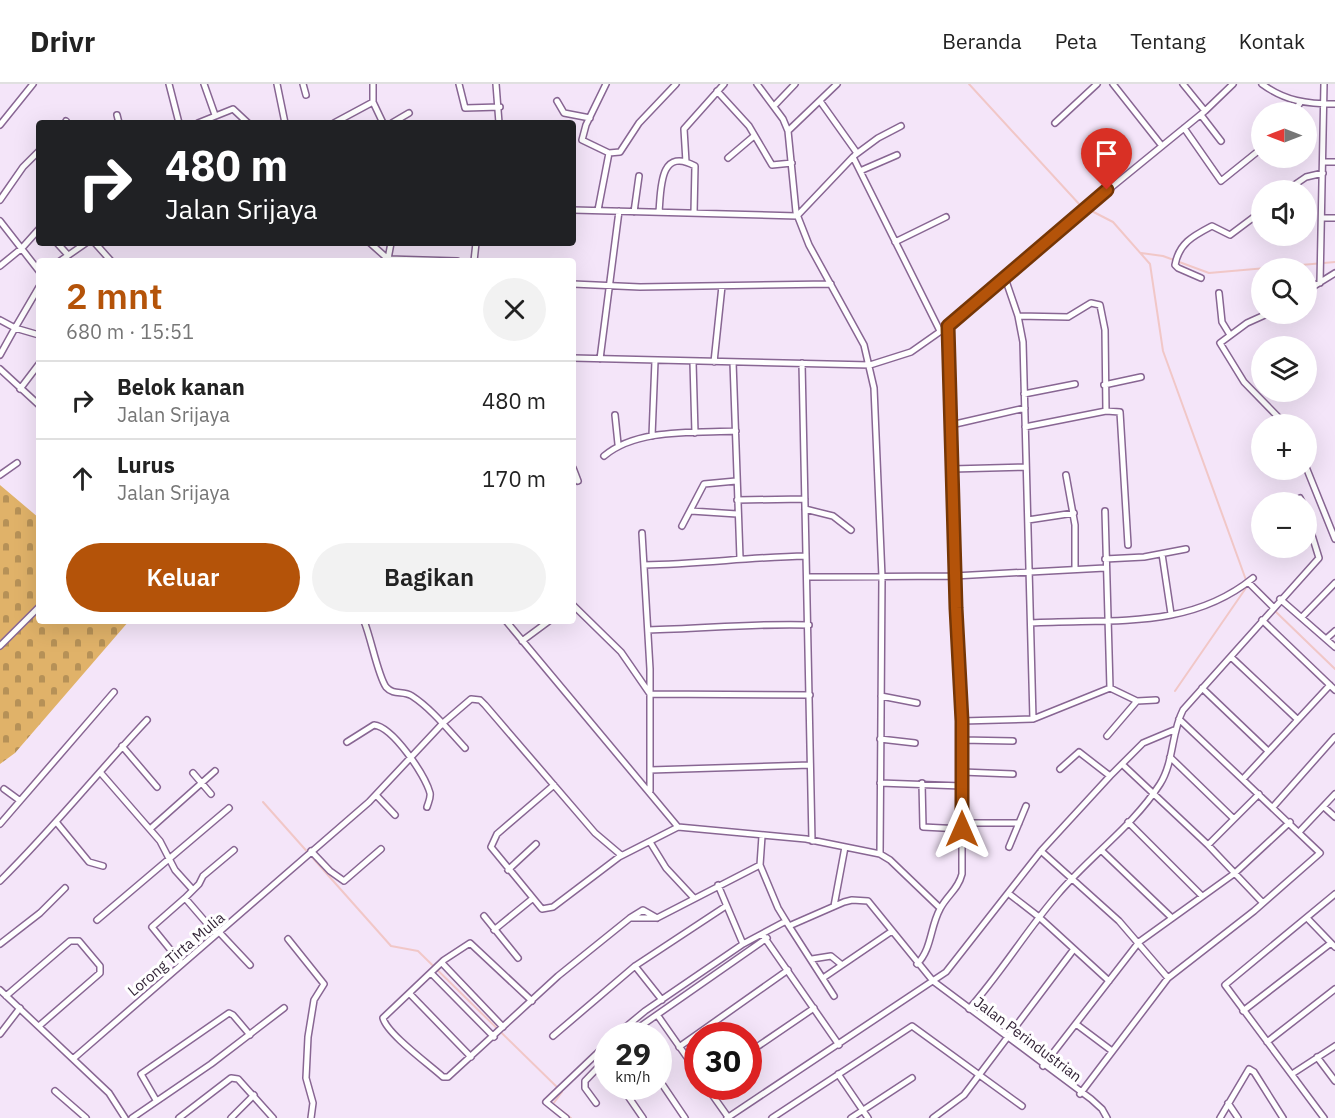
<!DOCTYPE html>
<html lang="id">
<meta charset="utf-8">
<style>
body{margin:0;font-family:"IBM Plex Sans",sans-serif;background:#f2f2f2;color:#222;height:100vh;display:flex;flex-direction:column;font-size:22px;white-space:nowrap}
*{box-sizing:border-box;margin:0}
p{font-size:20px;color:#767676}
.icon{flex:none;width:33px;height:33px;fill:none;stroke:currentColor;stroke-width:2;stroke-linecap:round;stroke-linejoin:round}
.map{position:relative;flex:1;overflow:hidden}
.drawer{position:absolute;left:36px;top:174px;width:540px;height:366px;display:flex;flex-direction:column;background:#fff;border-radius:6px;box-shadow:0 6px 24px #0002}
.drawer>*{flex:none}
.top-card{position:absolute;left:36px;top:36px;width:540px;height:126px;border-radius:6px;box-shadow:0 6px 24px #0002;background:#202124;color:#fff;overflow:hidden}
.needle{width:39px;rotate:270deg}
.controls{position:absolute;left:1251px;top:18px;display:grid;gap:12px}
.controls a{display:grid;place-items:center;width:66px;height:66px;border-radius:50%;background:#fff;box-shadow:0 6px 24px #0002;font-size:30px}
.speed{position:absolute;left:594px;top:938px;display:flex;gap:12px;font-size:30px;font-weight:700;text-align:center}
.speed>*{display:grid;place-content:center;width:78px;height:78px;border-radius:50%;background:#fff;box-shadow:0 6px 24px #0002;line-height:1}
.speed small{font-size:15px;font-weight:400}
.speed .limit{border:9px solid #d22;background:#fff;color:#111}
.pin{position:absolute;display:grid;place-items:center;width:51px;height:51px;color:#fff;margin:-62px -26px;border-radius:50% 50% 50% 0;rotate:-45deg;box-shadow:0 0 6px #0007}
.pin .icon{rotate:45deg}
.me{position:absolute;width:66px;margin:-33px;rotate:0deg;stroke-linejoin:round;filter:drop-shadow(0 0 4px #0008)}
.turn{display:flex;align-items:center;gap:21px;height:126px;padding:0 30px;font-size:27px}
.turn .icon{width:78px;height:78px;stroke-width:2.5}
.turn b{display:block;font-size:42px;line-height:51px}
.round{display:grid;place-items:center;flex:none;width:63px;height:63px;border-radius:32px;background:#f2f2f2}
.head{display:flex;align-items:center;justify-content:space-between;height:102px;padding:0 30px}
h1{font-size:36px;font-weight:600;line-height:45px;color:#b45309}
.action{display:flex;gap:12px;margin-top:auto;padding:12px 30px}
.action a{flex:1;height:69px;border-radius:36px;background:#b45309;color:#fff;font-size:24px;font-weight:600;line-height:69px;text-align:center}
.action a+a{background:#f2f2f2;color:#222}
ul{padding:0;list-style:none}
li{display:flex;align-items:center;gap:18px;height:78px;padding:0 30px;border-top:2px solid #e0e0e0}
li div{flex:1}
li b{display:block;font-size:22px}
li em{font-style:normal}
header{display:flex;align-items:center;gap:36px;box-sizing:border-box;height:84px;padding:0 30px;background:#fff;border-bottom:2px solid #e0e0e0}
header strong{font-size:28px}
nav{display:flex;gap:33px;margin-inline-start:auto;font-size:21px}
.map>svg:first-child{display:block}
.cemetery{fill:url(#cemetery-stones)}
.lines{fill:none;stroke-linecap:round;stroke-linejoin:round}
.stream{stroke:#f1c7c7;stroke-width:2}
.minor-casing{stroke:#886693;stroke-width:8}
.minor{stroke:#fff;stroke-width:5}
.route-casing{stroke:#753606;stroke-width:15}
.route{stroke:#b45309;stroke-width:10}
.labels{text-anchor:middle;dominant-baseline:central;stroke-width:6;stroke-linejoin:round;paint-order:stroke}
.street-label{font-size:15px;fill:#352639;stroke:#fff}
</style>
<header>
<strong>Drivr</strong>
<nav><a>Beranda</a><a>Peta</a><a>Tentang</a><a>Kontak</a></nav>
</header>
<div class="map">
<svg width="1335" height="1034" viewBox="0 0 1335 1034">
<defs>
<pattern id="cemetery-stones" width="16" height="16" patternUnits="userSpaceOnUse" patternTransform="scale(1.5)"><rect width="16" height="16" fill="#e0b269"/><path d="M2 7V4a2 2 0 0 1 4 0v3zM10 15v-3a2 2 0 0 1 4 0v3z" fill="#b69157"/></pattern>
</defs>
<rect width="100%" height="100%" fill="#f4e5f9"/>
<path class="cemetery" d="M 0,401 L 39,434 L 39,537 L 129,537 L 15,669 L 0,680 Z"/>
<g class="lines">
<path class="stream" d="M 969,0 L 1080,121 L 1113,138 L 1150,180 L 1163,267 L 1246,496
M 1141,169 L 1163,172 L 1209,189 L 1335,178
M 1275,527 L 1335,585
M 1175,607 L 1248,501
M 263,718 L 391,862 L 418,867 L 562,1008 L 553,1020 L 571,1034"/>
<defs>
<path id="minor" d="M 169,0 L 179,39
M 204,0 L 215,31
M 277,0 L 285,39
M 303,0 L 306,11
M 373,0 L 373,18 L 383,39
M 459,0 L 465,24 L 500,23
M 496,0 L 499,39
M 757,0 L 783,35 L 788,47 L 796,128 L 809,161 L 864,261 L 874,304 L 882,493 L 880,770
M 1113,0 L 1162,62
M 1183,0 L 1205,27
M 1262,0 C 1285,17 1307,20 1335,20
M 717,7 L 749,42 L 772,81 L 792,79
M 557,17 L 564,29 L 590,34
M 820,17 L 857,69
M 774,22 L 795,0
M 1294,28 L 1300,19
M 117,31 L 119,39
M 1201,31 L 1221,57
M 65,39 L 66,37
M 198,39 L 233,25 L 248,39
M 334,39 L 373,18
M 392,39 L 409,29
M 1055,39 L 1097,0
M 0,41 L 33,0
M 1184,44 L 1221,97 L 1262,64
M 788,47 L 837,0
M 609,69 L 620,68 L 639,39 L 676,0
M 855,71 L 878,54 L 901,42
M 728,74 L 754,52
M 686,78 L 684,45 L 724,0
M 1323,78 L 1335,78
M 860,87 L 897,71
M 1287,106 L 1306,93 L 1323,89
M 0,116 L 23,83 L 39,67
M 573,126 L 797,132 L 853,73 L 940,247
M 598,126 L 609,69 L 582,56 L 586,41 L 606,0
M 634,128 L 639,92
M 659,128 C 661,106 659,62 695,82 L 694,129
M 1322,134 L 1335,134
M 0,137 L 39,187
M 895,158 L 946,133
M 57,159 L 68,171
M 95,159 L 111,177
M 370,159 L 388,175 L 457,177
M 388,175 L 391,159
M 60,177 L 86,159
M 474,177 L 476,159
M 0,182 L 22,164 L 39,145
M 1005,194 L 1018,232 L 1023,258 L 1033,635
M 1201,194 L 1178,184 L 1175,181 C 1179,159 1193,152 1212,142 L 1230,151 L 1262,127
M 1320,199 L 1324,0
M 573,200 L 640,203 L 831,200
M 39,203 L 15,244 L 39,251
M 1306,207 L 1335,189
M 1219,209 L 1222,238 L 1230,251
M 1267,230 L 1247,239 L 1220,259 L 1244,298 L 1285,340
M 1018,232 L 1068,233 L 1091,219 L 1100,221 L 1105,246 L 1106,327
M 0,236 L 15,244 L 0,271
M 573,274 L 870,281 L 911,268 L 948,242 L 1091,120 L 1205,27 L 1233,0
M 600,275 L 619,127
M 693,278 L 695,349
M 714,278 L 722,202
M 733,278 L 740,474
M 802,279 L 812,757
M 0,285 L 39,321
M 1104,301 L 1141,293
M 20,305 L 39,280
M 1024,310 L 1075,300
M 615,331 L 618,360
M 951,341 L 1025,324
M 1025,343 L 1106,327 L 1120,328 L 1128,461
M 652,352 L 655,277
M 604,372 C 637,344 694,349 736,347
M 1306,383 L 1335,455
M 573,384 L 578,397
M 952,385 L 1026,383
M 0,391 L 17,379
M 1066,391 L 1075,441 L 1075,484
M 1300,414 L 1302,418
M 737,416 L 805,415
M 805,425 L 833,432 L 851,446
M 691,427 L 737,430
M 1028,436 L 1074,429
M 682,442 L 704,400 L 736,397
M 642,449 L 650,585 L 650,707
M 1162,470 L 1171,530
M 1105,475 L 1144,473 L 1186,465
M 644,481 C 699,480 752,473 806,472
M 807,493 L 954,492 L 1105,484
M 1248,498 L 1273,523
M 1280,515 L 1335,563
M 573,521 L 621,568 L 650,610 L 810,611
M 1302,533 L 1335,499
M 1262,536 L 1335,606
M 364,537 C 371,554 378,592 386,603 C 394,612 403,606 412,612 C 432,625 449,647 465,664
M 506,537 L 678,743
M 1031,539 C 1109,534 1188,547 1253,494
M 648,546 C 702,545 755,539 809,541
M 1326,555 L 1335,547
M 522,557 L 549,537
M 0,562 L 39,523
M 1231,573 L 1297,635
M 1110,604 L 1137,617 L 1156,616
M 1202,604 L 1268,667
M 881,612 L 917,619
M 962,637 L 1033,635 L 1110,604 L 1105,427
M 1107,652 L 1137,617
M 880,655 L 915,659
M 961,656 L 1013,657
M 347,658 L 374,641 C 393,643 425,691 430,709 C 431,714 428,719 427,723
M 122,662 L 157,703
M 1170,673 L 1234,735
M 1123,681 L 1208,761 L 1263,819
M 1060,685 L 1079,668 L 1110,692
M 650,686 L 810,681
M 100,688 L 160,757 L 175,786 L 193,806
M 962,688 L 1013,690
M 193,689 L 211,710
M 1243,695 L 1330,601
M 880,699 L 962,702
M 922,699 L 923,743 L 962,745
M 554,701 L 497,750 L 491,763 L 542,825 L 553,823 L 619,773 L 678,743 L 806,755 L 880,770 L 890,776 L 940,824
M 4,705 L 19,716
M 376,711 L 395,731
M 1273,723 L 1335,653
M 1324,723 L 1335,733
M 1128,738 L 1202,812
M 57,739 L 89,778 L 103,782
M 962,739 L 1019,739
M 0,740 L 114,608
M 150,745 L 215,687
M 1300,747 L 1335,710
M 762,752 L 760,781 L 778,824 L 789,842 L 844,818 L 852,816 L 868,817 L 933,897 L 1091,1015 L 1102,1025 L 1107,1034
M 650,758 L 666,784 L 693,813
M 1208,761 L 1259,710
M 1009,763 L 1026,722
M 1101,766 L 1172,834
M 311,767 L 330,787 L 344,797 L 381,765
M 1041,767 L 1119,837 L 1168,894
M 508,786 L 536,760
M 0,797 C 52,746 97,689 147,636
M 1008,809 L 1039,833 L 1109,897
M 185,814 L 199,800 L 203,792 L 234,766
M 834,822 L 845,763
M 484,832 L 518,874
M 630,834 L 643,826 L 657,834
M 1308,835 L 1335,863
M 97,836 L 229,724
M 789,842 L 834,912
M 494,846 L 532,815
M 219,848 L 250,881
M 762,850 L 839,961
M 288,855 L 324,900 L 314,916 L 308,953 L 306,994 L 313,1019 L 311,1034
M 0,860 L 40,829 L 65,804
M 743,860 L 786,837
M 812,875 L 831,872 L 842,881
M 442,879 L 503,943
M 182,880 L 152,843 L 185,814 L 216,850
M 917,880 C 932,865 930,843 940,825 C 947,811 958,806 962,790 L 962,637 L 956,524 L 948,242
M 431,889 L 494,953
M 823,894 L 892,847
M 0,906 L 109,1009 L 125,1034
M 410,910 L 471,973
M 6,912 L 70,857 L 79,857 L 100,882 L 100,889 L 39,942
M 662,916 L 635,882 L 726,822
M 532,917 L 470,859 L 444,876 L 383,934 C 387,950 430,981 443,993 L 448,993 L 558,892 L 630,834 L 657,834 L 760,781
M 969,925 C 1001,889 1026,847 1058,810 C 1090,772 1133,742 1160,700 C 1174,678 1171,649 1183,626 L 1319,474 L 1306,432
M 1243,927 L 1331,859
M 658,932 L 698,989
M 1076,940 L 1112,967
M 0,950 L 20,924
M 616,951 L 645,927 L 743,860 L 718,801
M 628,951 L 767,854
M 553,952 L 635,882
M 1267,958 L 1335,905
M 679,963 L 788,886
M 748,969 L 814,924
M 1317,973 L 1335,997
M 74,974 L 369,718 L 443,639 L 471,615 L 480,616 L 485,621 L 595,749 L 621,771
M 1043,982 L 1139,858 L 1235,789 L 1290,738
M 838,990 L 868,1034
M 1292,990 L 1335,962
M 658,994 L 685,1034
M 621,1002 L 643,1034
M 706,1002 L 728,1033
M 55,1007 L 86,1034
M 1080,1010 L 1168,894 L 1254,827 L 1320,769 L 1179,635
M 156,1016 L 141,990 L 229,929 L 233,931 L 250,951
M 596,1019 L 585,1004 L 585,997 L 608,973
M 1228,1019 L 1238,1034
M 132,1034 L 211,980 L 284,924
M 179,1034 L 231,994 L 238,995 L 273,1034
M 231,1034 L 254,1011
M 566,1034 L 546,1018 L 608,959
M 727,1034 L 946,888 L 1041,767 L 1110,692 L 1143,659 L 1174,646
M 772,1034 L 912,942 L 1022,1022
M 851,1034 L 912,994
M 933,1034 L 964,1011 L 1074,865
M 1220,1034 L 1249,985 L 1254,988 L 1283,1034
M 1324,1034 L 1225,901 L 1335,810"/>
</defs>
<use href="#minor" class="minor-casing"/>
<use href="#minor" class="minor"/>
</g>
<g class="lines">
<defs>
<path id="route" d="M 962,745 L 962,637 L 956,524 L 948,242 L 1107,106"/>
</defs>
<use href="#route" class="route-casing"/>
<use href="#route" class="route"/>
</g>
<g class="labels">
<g class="street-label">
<text transform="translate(176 870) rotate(-40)">Lorong Tirta Mulia</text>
<text transform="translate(1028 955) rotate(37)">Jalan Perindustrian</text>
</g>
</g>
</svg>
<div class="controls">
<a><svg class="needle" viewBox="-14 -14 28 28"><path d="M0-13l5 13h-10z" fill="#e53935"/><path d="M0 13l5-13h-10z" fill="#767676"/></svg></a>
<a><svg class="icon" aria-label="sound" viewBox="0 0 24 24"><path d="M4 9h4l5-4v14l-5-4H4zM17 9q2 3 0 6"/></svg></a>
<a><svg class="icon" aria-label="search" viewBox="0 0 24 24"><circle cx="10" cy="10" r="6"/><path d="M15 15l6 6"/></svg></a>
<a><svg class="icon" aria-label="layers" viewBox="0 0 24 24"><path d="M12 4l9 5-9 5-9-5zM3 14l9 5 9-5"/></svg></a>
<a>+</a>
<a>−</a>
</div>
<div class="speed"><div>29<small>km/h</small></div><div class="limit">30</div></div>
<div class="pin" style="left:1107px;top:106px;background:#d93025"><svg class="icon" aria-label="arrive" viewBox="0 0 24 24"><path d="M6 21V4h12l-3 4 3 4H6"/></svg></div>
<svg class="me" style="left:962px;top:745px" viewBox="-20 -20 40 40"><path d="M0-17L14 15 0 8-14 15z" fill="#b45309" stroke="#fff" stroke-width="4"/></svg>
<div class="top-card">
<div class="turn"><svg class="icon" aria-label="right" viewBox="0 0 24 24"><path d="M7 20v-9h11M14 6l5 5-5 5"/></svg><div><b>480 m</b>Jalan Srijaya</div></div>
</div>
<section class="drawer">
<div class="head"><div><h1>2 mnt</h1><p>680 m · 15:51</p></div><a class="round"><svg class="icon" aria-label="close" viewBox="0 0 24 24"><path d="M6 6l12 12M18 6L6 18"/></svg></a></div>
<ul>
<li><svg class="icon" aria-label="right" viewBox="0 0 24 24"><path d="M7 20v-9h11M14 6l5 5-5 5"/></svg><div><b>Belok kanan</b><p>Jalan Srijaya</p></div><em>480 m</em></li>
<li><svg class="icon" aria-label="ahead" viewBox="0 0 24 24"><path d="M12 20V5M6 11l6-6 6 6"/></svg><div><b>Lurus</b><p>Jalan Srijaya</p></div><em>170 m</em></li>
</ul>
<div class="action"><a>Keluar</a><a>Bagikan</a></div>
</section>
</div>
